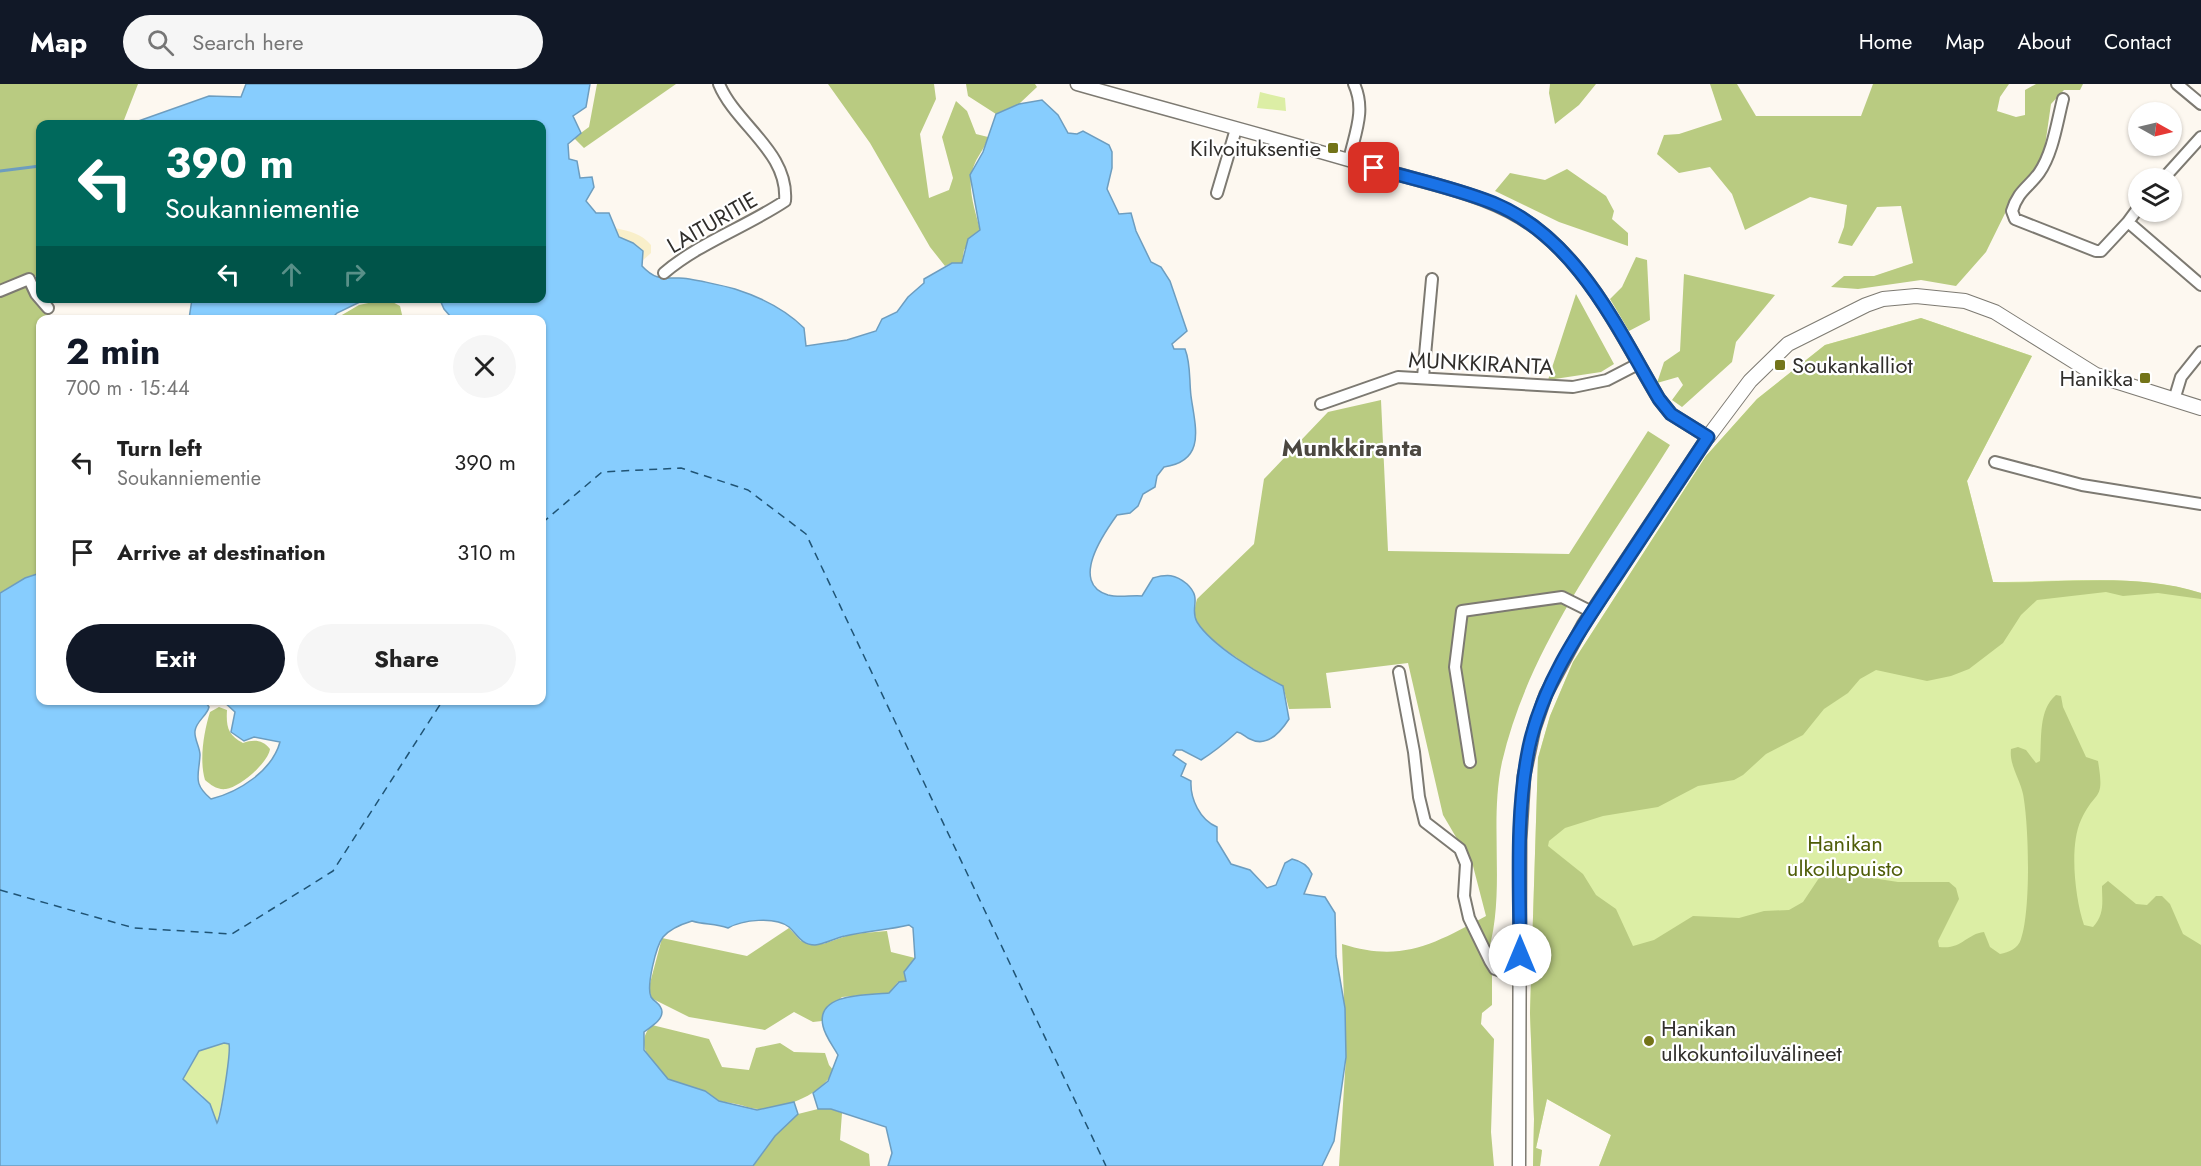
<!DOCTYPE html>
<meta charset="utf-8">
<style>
body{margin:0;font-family:Jost,sans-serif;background:#f6f6f6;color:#222;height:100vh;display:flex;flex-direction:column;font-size:22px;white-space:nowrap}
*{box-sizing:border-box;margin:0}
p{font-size:20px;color:#767676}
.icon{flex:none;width:33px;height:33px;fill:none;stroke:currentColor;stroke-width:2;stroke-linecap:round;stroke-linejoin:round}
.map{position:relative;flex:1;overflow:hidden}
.panel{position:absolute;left:36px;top:231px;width:510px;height:390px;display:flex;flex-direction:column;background:#fff;border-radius:12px;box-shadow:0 2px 4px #0004}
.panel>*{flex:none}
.top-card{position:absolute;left:36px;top:36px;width:510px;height:183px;border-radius:12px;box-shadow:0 2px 4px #0004;background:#00695c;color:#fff;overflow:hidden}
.needle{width:39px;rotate:98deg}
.controls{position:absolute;left:2128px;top:18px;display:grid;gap:12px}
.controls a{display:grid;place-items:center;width:54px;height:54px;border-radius:50%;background:#fff;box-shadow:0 2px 4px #0004;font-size:30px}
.pin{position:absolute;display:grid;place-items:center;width:51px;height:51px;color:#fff;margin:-26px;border-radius:12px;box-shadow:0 3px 9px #0006}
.me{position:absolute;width:66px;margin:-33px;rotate:0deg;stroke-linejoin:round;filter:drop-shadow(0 0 4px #0008)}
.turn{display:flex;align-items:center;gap:21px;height:126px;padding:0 30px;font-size:27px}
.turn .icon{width:78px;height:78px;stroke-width:2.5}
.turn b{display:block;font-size:42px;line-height:51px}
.lanes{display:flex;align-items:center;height:57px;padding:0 30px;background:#0003;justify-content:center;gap:30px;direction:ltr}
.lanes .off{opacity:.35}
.round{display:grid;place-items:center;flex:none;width:63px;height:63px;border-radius:32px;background:#f6f6f6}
.summary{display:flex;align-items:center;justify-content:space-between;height:102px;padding:0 30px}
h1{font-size:36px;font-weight:700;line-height:45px;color:#111827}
.button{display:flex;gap:12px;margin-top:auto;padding:12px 30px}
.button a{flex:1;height:69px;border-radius:36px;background:#111827;color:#fff;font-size:24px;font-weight:700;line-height:69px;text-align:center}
.button a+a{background:#f6f6f6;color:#222}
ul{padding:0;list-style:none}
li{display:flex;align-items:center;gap:18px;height:90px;padding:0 30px}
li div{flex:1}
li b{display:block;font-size:22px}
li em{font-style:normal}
header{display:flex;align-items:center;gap:36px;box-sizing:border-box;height:84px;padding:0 30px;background:#111827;color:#fff}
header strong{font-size:28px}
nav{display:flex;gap:33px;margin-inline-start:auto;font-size:21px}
.search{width:420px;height:54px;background:#f6f6f6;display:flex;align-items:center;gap:15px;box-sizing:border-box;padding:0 21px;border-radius:33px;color:#767676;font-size:22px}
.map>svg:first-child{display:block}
.green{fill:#dceea5}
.forest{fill:#b9cb81}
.sand{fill:#f9efca}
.water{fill:#87cdfe;stroke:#6d9dbf;stroke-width:1.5;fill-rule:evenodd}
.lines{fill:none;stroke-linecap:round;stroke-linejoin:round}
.stream{stroke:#6d9dbf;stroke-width:3}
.ferry{stroke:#205475;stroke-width:1.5;stroke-dasharray:8 6;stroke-linecap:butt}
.minor-casing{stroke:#7d7a72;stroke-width:14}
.tertiary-casing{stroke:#7d7a72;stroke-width:15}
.secondary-casing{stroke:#7d7a72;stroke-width:16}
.minor{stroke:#fff;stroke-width:10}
.tertiary{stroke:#fff;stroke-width:12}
.secondary{stroke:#fff;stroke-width:14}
.route-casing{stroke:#114b97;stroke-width:15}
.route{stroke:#1a73e8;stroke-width:10}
.poi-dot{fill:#737419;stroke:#fff;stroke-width:2}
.labels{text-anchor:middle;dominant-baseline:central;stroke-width:4.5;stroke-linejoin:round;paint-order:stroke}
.poi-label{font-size:22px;fill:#302e2b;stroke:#fff;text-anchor:end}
.street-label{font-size:22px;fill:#302e2b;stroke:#fff}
.park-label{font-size:22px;fill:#4f5d08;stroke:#fff}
.neighbourhood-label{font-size:24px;font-weight:bold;fill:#4b4740;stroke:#fff}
</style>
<header>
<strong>Map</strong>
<div class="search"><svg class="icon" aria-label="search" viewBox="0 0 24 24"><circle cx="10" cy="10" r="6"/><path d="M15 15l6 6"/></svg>Search here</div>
<nav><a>Home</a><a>Map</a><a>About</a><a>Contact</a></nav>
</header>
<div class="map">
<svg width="2201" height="1082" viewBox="0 0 2201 1082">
<rect width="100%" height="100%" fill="#fdf8f0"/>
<path class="green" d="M 1260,8 L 1285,14 L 1286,27 L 1257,24 Z
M 1921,234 L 2032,272 L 1967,397 L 1993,498 C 2058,498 2138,489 2201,509 L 2201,1082 L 1599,1082 L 1611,1051 L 1547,1015 L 1536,1064 L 1542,1066 L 1540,1082 L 1533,1082 L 1534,1035 L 1530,929 L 1538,674 L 1550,632 L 1573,578 L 1706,372 L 1757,315 L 1825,261 Z
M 224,959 L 229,960 L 232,971 L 217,1039 L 202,1011 L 183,995 L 199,967 Z"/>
<path class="forest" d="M 0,0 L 138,0 L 124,36 L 109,40 L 40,40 L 40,190 L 29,195 L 48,224 L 51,235 L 40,236 L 40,489 L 25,494 L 0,509 Z
M 597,0 L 676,0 L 584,64 L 574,54 L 589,43 Z
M 828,0 L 934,0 L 936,15 L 920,50 L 929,114 L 949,106 L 953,94 L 942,53 L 956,17 L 967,27 L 976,50 L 988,53 C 985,64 979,70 975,79 C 965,100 975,125 980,146 L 964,166 L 962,179 L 952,179 L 945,182 L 930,163 L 870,59 Z
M 966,0 L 1035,0 L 1037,3 L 1019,20 L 996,30 L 968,12 Z
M 1550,0 L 1596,0 L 1579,21 L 1555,40 L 1549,9 Z
M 1710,0 L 1737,0 L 1756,32 L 1861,32 L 1873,0 L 2009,0 L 2000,13 L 1997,27 L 2016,33 L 2025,31 L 2025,6 L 2036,0 L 2083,0 L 2080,6 L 2064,6 L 2051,20 L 2044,69 L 2034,88 L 2018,103 L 1986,168 L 1956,202 L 1921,196 L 1858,205 L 1831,203 L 1844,192 L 1874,192 L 1913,179 L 1901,122 L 1877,123 L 1852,162 L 1838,159 L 1844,143 L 1847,121 L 1810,113 L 1745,146 L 1732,110 L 1710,83 L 1679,89 L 1657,70 L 1664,51 L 1679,50 L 1722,36 Z
M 1567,85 L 1606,112 L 1614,127 L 1612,135 L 1628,149 L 1628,162 L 1559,138 L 1495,107 L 1510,89 L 1545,96 Z
M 1636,173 L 1647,176 L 1650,236 L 1629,247 L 1610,215 L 1622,203 Z
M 1684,190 L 1775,211 L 1736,258 L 1732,278 L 1682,323 L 1672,316 L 1683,301 L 1678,293 L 1657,299 L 1664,278 L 1680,267 Z
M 1576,210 L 1614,280 L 1601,288 L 1548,296 Z
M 387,215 L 400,222 L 403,235 L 335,235 L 359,221 Z
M 1921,234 L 2032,272 L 1967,397 L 1993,498 C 2061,500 2135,488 2201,509 L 2201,515 L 2158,509 L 2123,512 L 2106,508 L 2037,516 L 2021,531 L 2003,559 L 1969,585 L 1951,592 L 1927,597 L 1876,586 L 1860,595 L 1848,609 L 1824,625 L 1803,651 L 1766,670 L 1743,691 L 1734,696 L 1698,702 L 1658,723 L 1603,732 L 1565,744 L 1549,757 L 1548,762 L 1583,790 L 1596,811 L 1616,825 L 1633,862 L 1654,856 L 1693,832 L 1739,834 L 1764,827 L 1789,826 L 1803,818 L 1825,785 L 1832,784 L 1846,790 L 1898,798 L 1949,798 L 1956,804 L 1959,815 L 1938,857 L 1939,863 C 1962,866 1966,850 1984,848 L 1990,863 L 2000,870 C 2009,868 2018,865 2021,855 C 2031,826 2029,741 2023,710 C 2020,695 2009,681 2011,665 L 2018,663 L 2026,666 L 2036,679 L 2040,677 C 2042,655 2038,626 2056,611 L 2061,612 L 2063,623 L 2086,673 L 2098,677 C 2105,719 2096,704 2081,736 C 2069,762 2075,814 2084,841 L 2093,843 C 2105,830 2102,818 2102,802 L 2108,797 L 2136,820 L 2147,821 L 2156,812 L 2162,812 L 2170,820 L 2183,850 L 2201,861 L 2201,1082 L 1599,1082 L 1611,1051 L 1547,1015 L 1536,1064 L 1542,1066 L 1540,1082 L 1533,1082 L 1534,1035 L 1530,929 L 1538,674 L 1550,632 L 1573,578 L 1706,372 L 1757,315 L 1825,261 Z
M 1381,316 L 1388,467 L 1569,470 L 1648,347 L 1670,361 C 1607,462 1529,561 1502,678 C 1488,744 1508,814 1485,878 L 1492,889 L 1492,921 L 1482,929 L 1481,940 L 1494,955 L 1491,1048 L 1494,1082 L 1339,1082 L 1346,973 L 1342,860 C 1402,879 1434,860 1486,832 L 1473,782 L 1443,731 L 1408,579 L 1326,589 L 1331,624 L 1289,625 L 1283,602 C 1261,590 1209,559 1197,538 C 1193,531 1195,522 1197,515 L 1254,460 L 1264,395 L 1328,328 Z
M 219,623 L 227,626 C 226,643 228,651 243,659 C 254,655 263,656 270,665 C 268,679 240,703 226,705 C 217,706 211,701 205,696 C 199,676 204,647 210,628 Z
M 789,844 L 801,857 L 823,860 L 852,850 L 887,847 L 891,868 L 915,874 L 904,888 L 906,897 L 898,898 L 889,909 L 842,913 L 825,930 L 822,937 L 813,938 L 794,928 L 765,946 L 689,933 L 651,914 L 649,903 L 662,854 L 747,872 Z
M 652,941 L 709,955 L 722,983 L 749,986 L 756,964 L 780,959 L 794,968 L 825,969 L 829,981 L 834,987 C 819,1012 787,1024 758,1025 C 751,1025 743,1021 736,1020 C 730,1018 723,1019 718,1016 C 712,1014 708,1009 702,1006 C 691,1002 677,1001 667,994 C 650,982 634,958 652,941 Z
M 818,1025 L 831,1025 L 842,1029 L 840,1056 L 869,1070 L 870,1082 L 753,1082 L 775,1052 L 798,1030 Z"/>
<path class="sand" d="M 614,144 C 629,147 641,149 651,161 L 651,169 L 642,177 L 633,159 L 619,153 Z"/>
<path class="water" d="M 246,0 L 590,0 L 586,23 L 573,32 L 581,49 L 568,60 L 569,75 L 577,77 L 580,94 L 592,93 L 594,103 L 586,117 L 596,129 L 609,129 L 619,153 L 633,159 L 643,167 L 642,182 C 655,196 662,194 679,194 C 689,194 725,202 735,205 C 760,213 786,226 804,244 L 806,262 L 847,256 L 876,247 L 882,235 L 897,228 L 908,213 L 924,199 L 924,195 L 952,179 L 962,179 L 968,155 L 980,146 L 970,91 L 983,68 L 996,30 L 1019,20 L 1042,16 L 1058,31 L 1068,49 L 1077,50 L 1083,47 L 1109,61 L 1112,68 L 1112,84 L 1107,105 L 1119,130 L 1131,129 L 1136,147 L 1151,178 L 1161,183 L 1170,197 L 1187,247 L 1172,260 L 1174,265 L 1185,265 C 1191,280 1189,296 1191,312 C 1195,342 1207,377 1164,383 L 1157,392 L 1155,403 L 1143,410 L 1138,422 L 1130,429 L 1117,431 C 1104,449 1069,499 1108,511 C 1119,514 1131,511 1142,512 L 1153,494 C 1167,490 1175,490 1187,500 C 1203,515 1189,524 1197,538 C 1212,562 1258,589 1283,602 L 1289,635 C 1280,649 1267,664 1250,655 C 1245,653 1243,649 1237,648 C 1226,658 1214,668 1201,676 L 1182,666 L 1176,666 L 1173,671 L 1186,680 L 1181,692 L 1191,697 C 1190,715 1200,736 1217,743 L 1217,757 L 1231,780 L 1250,786 L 1267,804 L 1276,801 L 1285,779 L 1292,775 C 1301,777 1308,781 1312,790 L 1304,810 L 1325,813 L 1335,829 L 1336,872 L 1345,924 L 1346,973 L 1334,1057 L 1322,1082 L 888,1082 L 892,1069 L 886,1043 L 831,1025 L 818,1025 L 813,1009 L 828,997 L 838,971 C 833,962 825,952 823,942 C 815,908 870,911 889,909 L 899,898 L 906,897 L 904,888 L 915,874 L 913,844 L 909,841 C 888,846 866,847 845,852 C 835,854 825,860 815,861 C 801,861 798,851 789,843 C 775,832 742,836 728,844 C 715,839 705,841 692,837 C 682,840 670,845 663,853 C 656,862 646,903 651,913 C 654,918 662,920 662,928 C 662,937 650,943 644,948 L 644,966 L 668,995 L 705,1007 L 719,1017 L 757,1026 L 794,1018 L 798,1030 L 775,1052 L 753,1082 L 0,1082 L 0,509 L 25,494 L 40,489 L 40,616 L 205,617 L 209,623 C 207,632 196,637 195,647 C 194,655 200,663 200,671 C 199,692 192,699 211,715 C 239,708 272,687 280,658 L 254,653 L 244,657 L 231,648 L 235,628 L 223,617 L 542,616 L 542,236 L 449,235 L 450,232 L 444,225 L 440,216 L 408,218 L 405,215 L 542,214 L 542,40 L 130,40 L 209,12 L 241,13 ZM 224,959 L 229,960 C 231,968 221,1032 217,1039 L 210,1020 L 183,995 L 199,967 Z
M 192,215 L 192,214 L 366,215 L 337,229 L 331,235 L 189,235 Z"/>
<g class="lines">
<path class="stream" d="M 0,87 L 40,82"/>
<path class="ferry" d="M 542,439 L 602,388 L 681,384 L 748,406 L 806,450 L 1106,1082
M 0,806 L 134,844 L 232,850 L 333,787 L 443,616"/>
<defs>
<path id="minor" d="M 2177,0 L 2201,20
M 2063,15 C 2057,38 2053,69 2039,89 C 2028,104 2018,107 2012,127 L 2015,135 L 2096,167 L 2101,167 L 2128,138
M 1349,76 C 1355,49 1366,26 1354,0
M 2164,94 L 2201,53
M 1217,109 L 1236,45
M 2139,123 L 2128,138 L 2201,201
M 664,189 C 699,159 746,143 785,117 C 789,68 736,41 719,0
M 0,207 L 29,195 L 36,210 L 48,224
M 1423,293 L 1432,195
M 2174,316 L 2181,293 L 2201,268
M 1321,320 L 1398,293 L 1573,303 L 1607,296 L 1638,280
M 1995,378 L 2082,401 L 2201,420
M 1399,588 L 1414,668 L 1419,713 L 1425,738 L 1460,765 L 1466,780 L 1464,812 L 1469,834 L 1490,877 L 1495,885 L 1520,894
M 1470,678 L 1455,583 L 1462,527 L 1562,513 L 1592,528"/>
<path id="tertiary" d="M 1077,0 C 1179,29 1282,56 1383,86 C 1437,102 1498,112 1542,149 C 1594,191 1625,258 1659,315 L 1671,330 L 1708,353 L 1583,541 L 1546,610 L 1534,645 L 1524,692 L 1520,756 L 1519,1082"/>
<path id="secondary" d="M 1708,353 L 1750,297 L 1788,260 L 1866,221 L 1883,215 L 1916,212 L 1965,217 L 1995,228 L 2096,291 L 2201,324"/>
</defs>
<use href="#minor" class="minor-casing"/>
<use href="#tertiary" class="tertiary-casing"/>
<use href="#secondary" class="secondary-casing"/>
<use href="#minor" class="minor"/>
<use href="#tertiary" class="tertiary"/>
<use href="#secondary" class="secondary"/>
</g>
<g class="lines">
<defs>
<path id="route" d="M 1374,84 C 1413,95 1455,104 1493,119 C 1576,153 1616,242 1659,315 L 1671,330 L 1708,353 C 1678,398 1648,444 1618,489 C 1582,543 1543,598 1529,663 C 1515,731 1520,802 1520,871"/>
</defs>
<use href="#route" class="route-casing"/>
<use href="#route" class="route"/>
</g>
<g class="poi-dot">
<rect x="1327" y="58" width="12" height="12" rx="3"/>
<rect x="1774" y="275" width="12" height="12" rx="3"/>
<rect x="2139" y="288" width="12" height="12" rx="3"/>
<circle cx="1649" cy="957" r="6"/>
</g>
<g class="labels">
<g class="poi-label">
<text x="1321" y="64">Kilvoituksentie</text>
<text x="1792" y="281" text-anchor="start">Soukankalliot</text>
<text x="2133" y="294">Hanikka</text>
<text x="1661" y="944" text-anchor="start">Hanikan<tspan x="1661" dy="25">ulkokuntoiluvälineet</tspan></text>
</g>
<g class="street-label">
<text transform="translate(712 138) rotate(-30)">LAITURITIE</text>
<text transform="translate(1481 279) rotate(3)">MUNKKIRANTA</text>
</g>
<g class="park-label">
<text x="1845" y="759">Hanikan<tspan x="1845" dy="25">ulkoilupuisto</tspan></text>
</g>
<g class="neighbourhood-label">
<text x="1352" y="363">Munkkiranta</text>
</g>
</g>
</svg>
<div class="controls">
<a><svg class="needle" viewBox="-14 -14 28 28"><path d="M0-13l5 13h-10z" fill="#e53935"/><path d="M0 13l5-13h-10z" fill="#767676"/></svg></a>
<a><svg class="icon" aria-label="layers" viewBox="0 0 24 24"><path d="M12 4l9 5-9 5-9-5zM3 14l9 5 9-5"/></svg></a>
</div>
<div class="pin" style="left:1374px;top:84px;background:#d93025"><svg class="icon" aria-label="arrive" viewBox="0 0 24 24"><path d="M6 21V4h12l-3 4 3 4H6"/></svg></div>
<svg class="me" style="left:1520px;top:871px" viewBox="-20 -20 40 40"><circle r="19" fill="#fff"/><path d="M0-13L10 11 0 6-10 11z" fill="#1a73e8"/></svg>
<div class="top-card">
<div class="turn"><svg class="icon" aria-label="left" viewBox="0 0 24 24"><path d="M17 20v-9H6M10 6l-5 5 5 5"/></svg><div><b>390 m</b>Soukanniementie</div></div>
<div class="lanes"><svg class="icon" aria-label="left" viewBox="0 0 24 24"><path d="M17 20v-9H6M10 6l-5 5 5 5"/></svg><svg class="icon off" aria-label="ahead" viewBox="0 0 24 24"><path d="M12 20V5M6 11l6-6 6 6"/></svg><svg class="icon off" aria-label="right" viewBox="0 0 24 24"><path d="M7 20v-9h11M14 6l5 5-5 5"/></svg></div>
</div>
<section class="panel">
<div class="summary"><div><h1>2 min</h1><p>700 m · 15:44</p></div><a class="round"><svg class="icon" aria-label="close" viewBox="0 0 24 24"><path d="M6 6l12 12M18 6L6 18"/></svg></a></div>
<ul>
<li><svg class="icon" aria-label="left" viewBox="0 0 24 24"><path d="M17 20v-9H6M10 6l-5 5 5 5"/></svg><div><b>Turn left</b><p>Soukanniementie</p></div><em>390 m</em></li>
<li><svg class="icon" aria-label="arrive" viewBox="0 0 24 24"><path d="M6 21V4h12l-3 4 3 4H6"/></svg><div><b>Arrive at destination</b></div><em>310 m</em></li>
</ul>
<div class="button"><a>Exit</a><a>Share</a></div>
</section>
</div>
